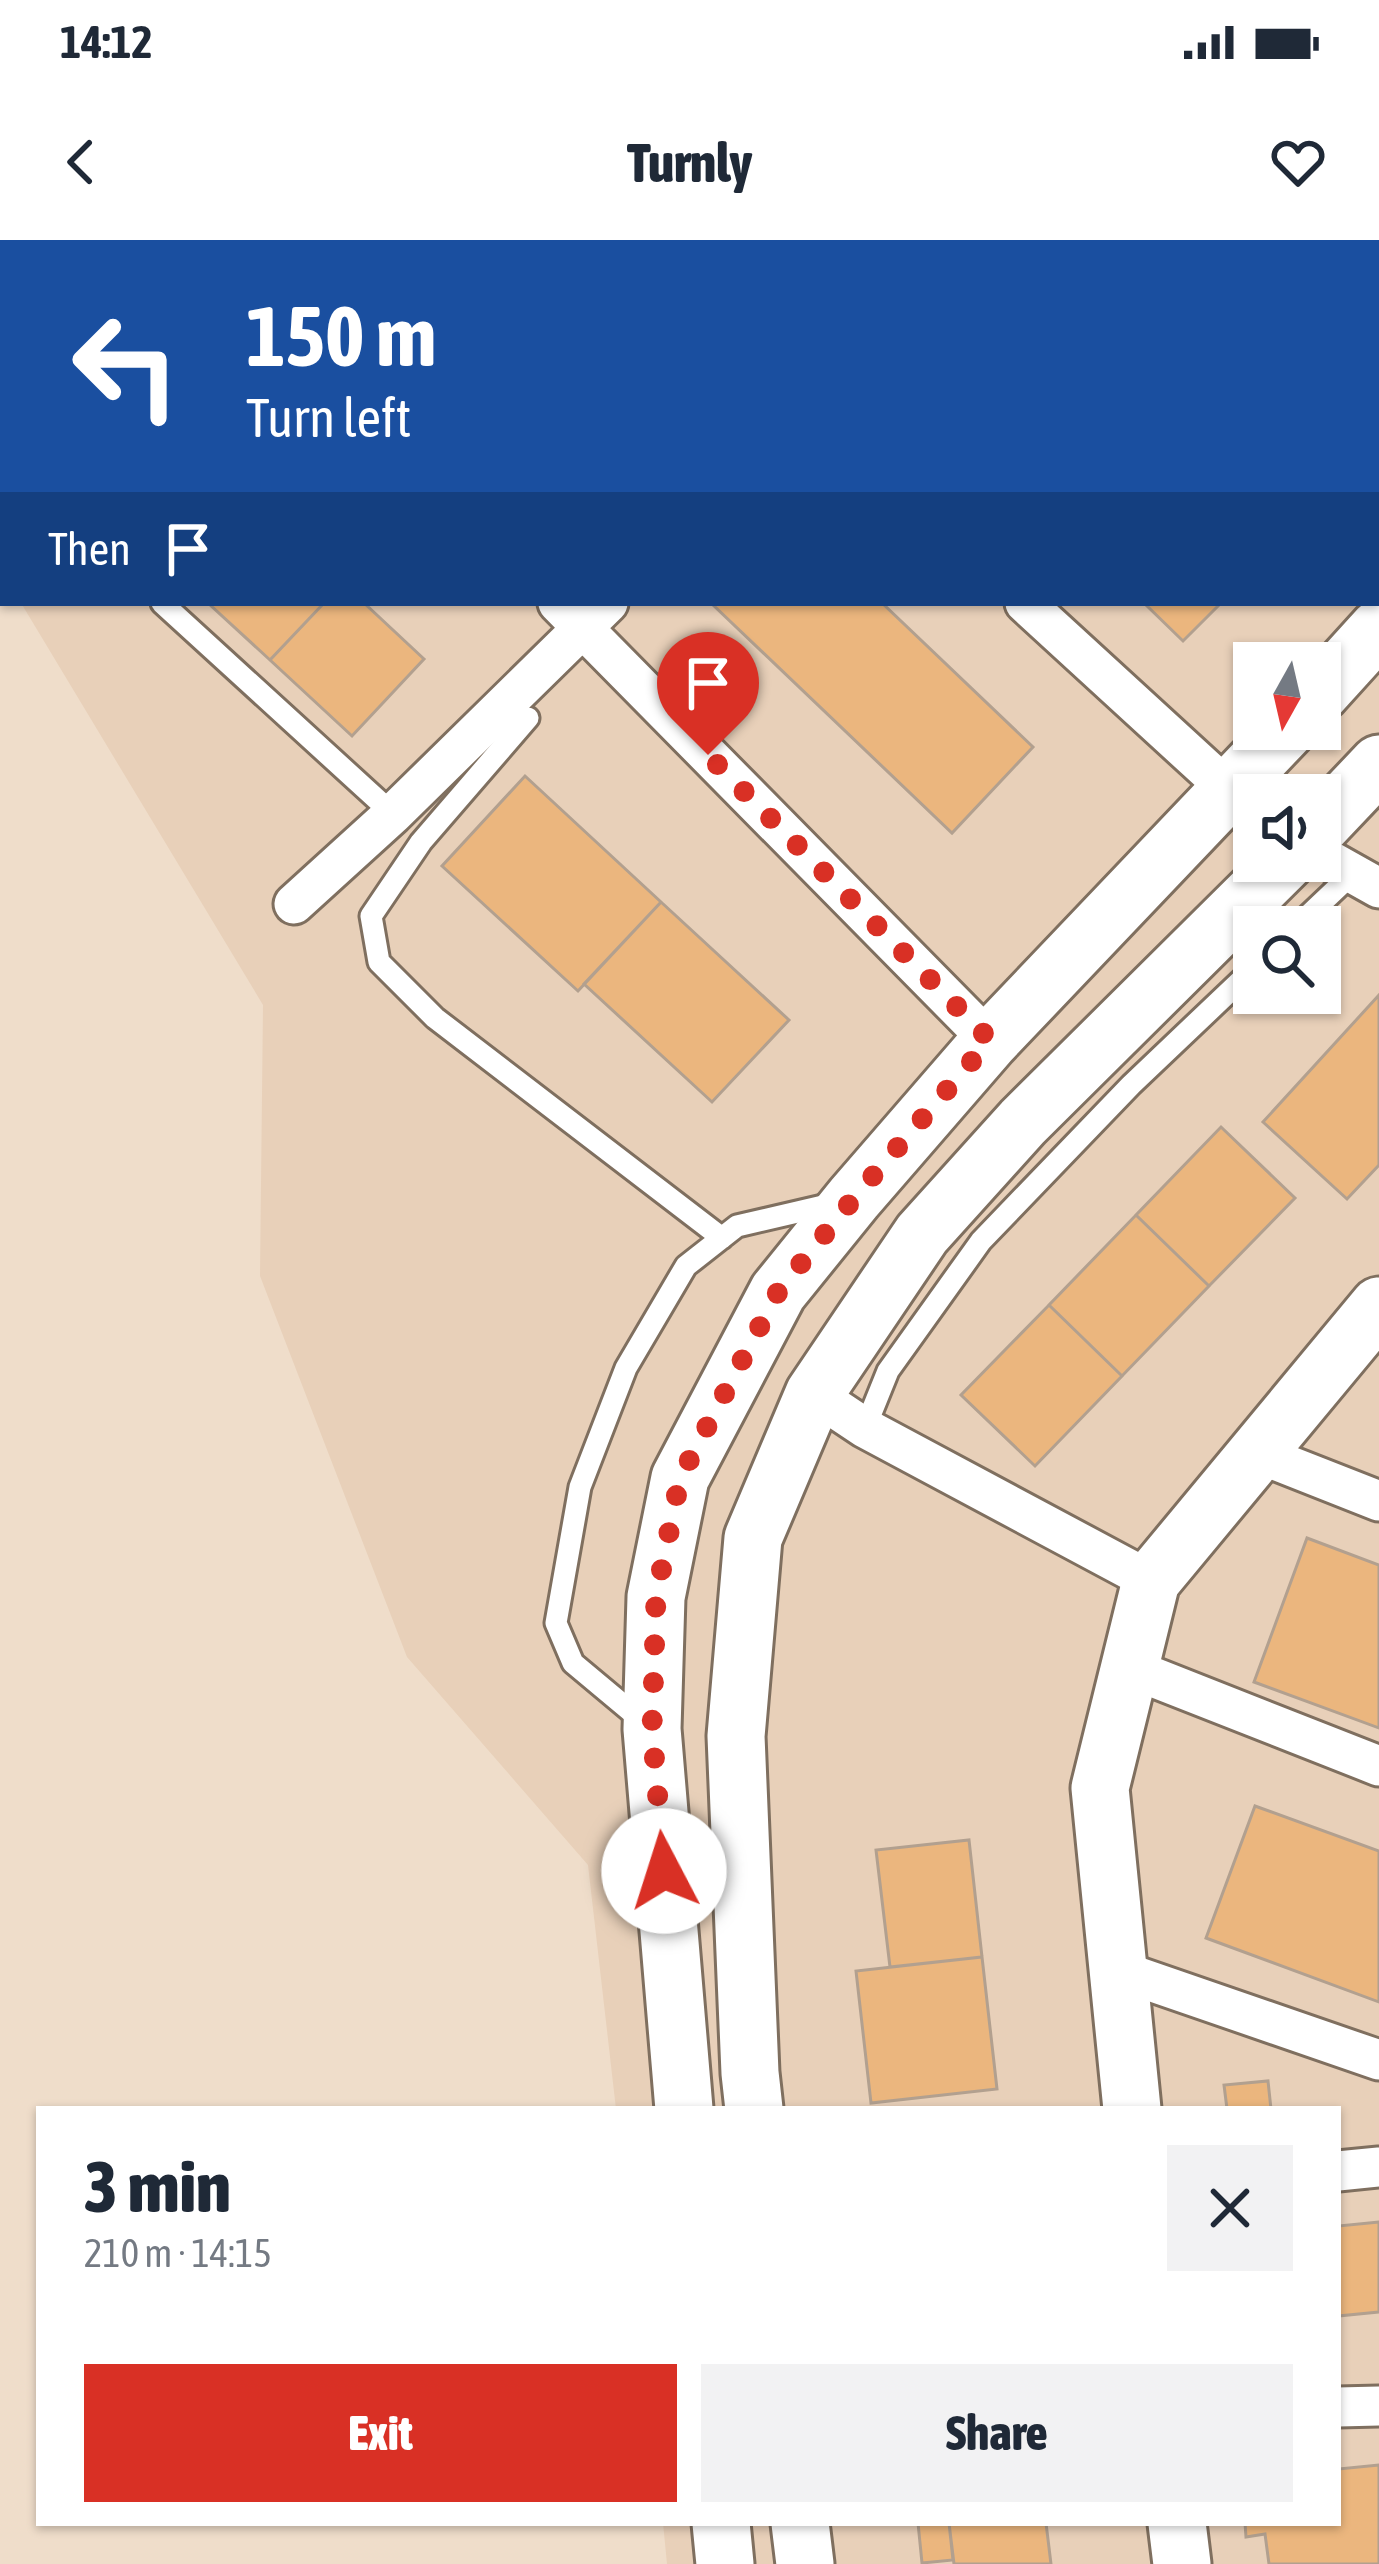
<!DOCTYPE html>
<meta charset="utf-8">
<style>
body{margin:0;font-family:"Asap Condensed",sans-serif;background:#f2f2f3;color:#1f2937;height:100vh;display:flex;flex-direction:column;font-size:45px;white-space:nowrap}
*{box-sizing:border-box;margin:0}
p{font-size:39px;color:#747a83}
.icon{flex:none;width:66px;height:66px;fill:none;stroke:currentColor;stroke-width:2;stroke-linecap:round;stroke-linejoin:round}
.map{position:relative;flex:1;overflow:hidden}
.panel{position:absolute;left:36px;top:1866px;width:1305px;height:420px;display:flex;flex-direction:column;background:#fff;border-radius:0px;box-shadow:0 3px 9px #0004}
.panel>*{flex:none}
.guide{position:absolute;left:0px;top:0px;width:1380px;height:366px;box-shadow:0 3px 9px #0004;background:#1a4fa0;color:#fff;overflow:hidden}
.needle{width:78px;rotate:188deg}
.buttons{position:absolute;left:1233px;top:402px;display:grid;gap:24px}
.buttons a{display:grid;place-items:center;width:108px;height:108px;border-radius:0px;background:#fff;box-shadow:0 3px 9px #0004;font-size:60px}
.pin{position:absolute;display:grid;place-items:center;width:102px;height:102px;color:#fff;margin:-123px -51px;border-radius:50% 50% 50% 0;rotate:-45deg;box-shadow:0 0 12px #0007}
.pin .icon{rotate:45deg}
.me{position:absolute;width:132px;margin:-66px;rotate:355deg;stroke-linejoin:round;filter:drop-shadow(0 0 9px #0008)}
.turn{display:flex;align-items:center;gap:42px;height:252px;padding:0 48px;font-size:54px}
.turn .icon{width:156px;height:156px;stroke-width:2.5}
.turn b{display:block;font-size:84px;line-height:102px}
.then{display:flex;align-items:center;height:114px;padding:0 48px;background:#0003;gap:24px;font-size:45px}
.round{display:grid;place-items:center;flex:none;width:126px;height:126px;border-radius:0px;background:#f2f2f3}
.summary{display:flex;align-items:center;justify-content:space-between;height:204px;padding:0 48px}
h1{font-size:72px;font-weight:800;line-height:90px}
.button{display:flex;gap:24px;margin-top:auto;padding:24px 48px}
.button a{flex:1;height:138px;border-radius:0px;background:#d93025;color:#fff;font-size:48px;font-weight:800;line-height:138px;text-align:center}
.button a+a{background:#f2f2f3;color:#1f2937}
.status{display:flex;justify-content:space-between;align-items:center;height:84px;padding:0 60px;background:#fff;direction:ltr}
.status svg{height:33px;fill:currentColor}
header{display:flex;justify-content:space-between;align-items:center;height:156px;padding:0 48px;background:#fff;font-size:54px;font-weight:800}
.map>svg:first-child{display:block}
.built{fill:#e8d0b9;fill-rule:evenodd}
.building{fill:#ebb67e;stroke:#b2a08f;stroke-width:3}
.lines{fill:none;stroke-linecap:round;stroke-linejoin:round}
.lane-casing{stroke:#7f6f5f;stroke-width:27}
.street-casing{stroke:#7f6f5f;stroke-width:45}
.secondary-casing{stroke:#7f6f5f;stroke-width:63}
.lane{stroke:#fff;stroke-width:21}
.street{stroke:#fff;stroke-width:39}
.secondary{stroke:#fff;stroke-width:57}
.route{stroke:#d93025;stroke-width:21;stroke-dasharray:0 37.8}
</style>
<div class="status"><b>14:12</b><svg viewBox="0 0 49 12"><path d="M0 12V9h3v3zM5 12V6h3v6zM10 12V3h3v9zM15 12V0h3v12zM26 1h20v11H26zM47 4h2v5h-2z"/></svg></div>
<header><svg class="icon" aria-label="back" viewBox="0 0 24 24"><path d="M15 5l-7 7 7 7"/></svg>Turnly<svg class="icon" aria-label="heart" viewBox="0 0 24 24"><path d="M12 20l-8-8c-3-5 5-10 8-4 3-6 11-1 8 4z"/></svg></header>
<div class="map">
<svg width="1379" height="2324" viewBox="0 0 1379 2324">
<rect width="100%" height="100%" fill="#efddca"/>
<path class="built" d="M 0,0 L 1379,0 L 1379,2324 L 667,2324 L 663,2283 L 1338,2283 L 1338,1869 L 616,1869 L 588,1625 L 407,1417 L 260,1036 L 263,765 L 21,363 L 1377,363 L 1377,3 L 3,3 L 3,334 L 0,329 ZM 1254,423 L 1320,423 L 1320,489 L 1254,489 ZM 1254,555 L 1320,555 L 1320,621 L 1254,621 ZM 1254,687 L 1320,687 L 1320,753 L 1254,753 Z"/>
<path class="building" d="M 357,0 L 423,0 L 420,3 L 361,3 Z
M 423,0 L 513,0 L 516,3 L 420,3 Z
M 738,0 L 838,0 L 835,3 L 741,3 Z
M 1016,0 L 1102,0 L 1099,3 L 1013,3 Z
M 1329,0 L 1379,0 L 1379,51 L 1377,3 L 1332,3 Z
M 0,26 L 3,29 L 3,173 L 0,170 Z
M 208,363 L 324,363 L 270,420 Z
M 324,363 L 364,363 L 424,419 L 352,496 L 270,420 Z
M 711,363 L 882,363 L 1033,507 L 952,593 Z
M 1144,363 L 1221,363 L 1183,401 Z
M 525,536 L 661,662 L 578,751 L 442,626 Z
M 661,662 L 789,780 L 712,862 L 584,744 Z
M 1379,755 L 1379,925 L 1347,959 L 1263,882 Z
M 1221,887 L 1295,958 L 1209,1046 L 1136,975 Z
M 1136,975 L 1209,1046 L 1122,1136 L 1049,1065 Z
M 1049,1065 L 1122,1136 L 1035,1226 L 961,1155 Z
M 1307,1298 L 1379,1325 L 1379,1488 L 1254,1442 Z
M 1255,1566 L 1379,1611 L 1379,1762 L 1206,1698 Z
M 969,1600 L 982,1717 L 890,1727 L 876,1610 Z
M 982,1717 L 997,1849 L 871,1863 L 856,1731 Z
M 1268,1841 L 1271,1869 L 1227,1869 L 1224,1845 Z
M 1379,1982 L 1379,2072 L 1338,2076 L 1338,1986 Z
M 1379,2225 L 1379,2324 L 1269,2324 L 1265,2294 L 1246,2297 L 1245,2283 L 1338,2283 L 1338,2229 Z
M 918,2283 L 949,2283 L 953,2320 L 922,2323 Z
M 949,2283 L 1046,2283 L 1051,2324 L 954,2324 Z"/>
<g class="lines">
<defs>
<path id="lane" d="M 0,215 L 3,218
M 162,363 L 393,574
M 528,478 L 421,602 L 371,676 L 379,722 L 435,778 L 722,998
M 1296,687 L 1353,633
M 865,1188 L 888,1131 L 981,1001 L 1131,845 L 1254,728
M 646,1484 L 573,1423 L 556,1383 L 580,1247 L 626,1128 L 686,1026 L 737,986 L 836,963"/>
<path id="street" d="M 198,0 L 201,3
M 622,0 L 626,3
M 1320,0 L 1323,3
M 965,3 L 968,0
M 1377,61 L 1379,64
M 558,363 L 990,801
M 1025,363 L 1230,551 L 1254,569
M 1320,615 L 1379,648
M 294,664 L 393,574 L 608,363
M 814,1154 L 865,1188 L 1151,1341
M 1257,1213 L 1379,1261
M 1130,1428 L 1379,1526
M 1118,1730 L 1379,1820
M 1338,1931 L 1379,1927
M 1338,2167 L 1379,2166"/>
<path id="secondary" d="M 1320,453 L 1379,388
M 1320,586 L 1379,524
M 684,1869 L 652,1489 L 656,1357 L 680,1238 L 778,1052 L 854,958 L 990,801 L 1287,489
M 754,1869 L 750,1833 L 736,1496 L 753,1298 L 814,1154 L 922,994 L 1023,882 L 1286,621
M 1132,1869 L 1100,1548 L 1151,1341 L 1379,1066
M 721,2283 L 725,2324
M 800,2283 L 805,2324
M 1177,2283 L 1182,2324"/>
</defs>
<use href="#lane" class="lane-casing"/>
<use href="#street" class="street-casing"/>
<use href="#secondary" class="secondary-casing"/>
<use href="#lane" class="lane"/>
<use href="#street" class="street"/>
<use href="#secondary" class="secondary"/>
</g>
<g class="lines">
<path class="route" d="M 664,1631 L 652,1489 L 656,1357 L 680,1238 L 778,1052 L 854,958 L 990,800 L 708,515"/>
</g>
</svg>
<div class="buttons">
<a><svg class="needle" viewBox="-14 -14 28 28"><path d="M0-13l5 13h-10z" fill="#e53935"/><path d="M0 13l5-13h-10z" fill="#747a83"/></svg></a>
<a><svg class="icon" aria-label="sound" viewBox="0 0 24 24"><path d="M4 9h4l5-4v14l-5-4H4zM17 9q2 3 0 6"/></svg></a>
<a><svg class="icon" aria-label="search" viewBox="0 0 24 24"><circle cx="10" cy="10" r="6"/><path d="M15 15l6 6"/></svg></a>
</div>
<div class="pin" style="left:708px;top:515px;background:#d93025"><svg class="icon" aria-label="arrive" viewBox="0 0 24 24"><path d="M6 21V4h12l-3 4 3 4H6"/></svg></div>
<svg class="me" style="left:664px;top:1631px" viewBox="-20 -20 40 40"><circle r="19" fill="#fff"/><path d="M0-13L10 11 0 6-10 11z" fill="#d93025"/></svg>
<div class="guide">
<div class="turn"><svg class="icon" aria-label="left" viewBox="0 0 24 24"><path d="M17 20v-9H6M10 6l-5 5 5 5"/></svg><div><b>150 m</b>Turn left</div></div>
<div class="then">Then<svg class="icon" aria-label="arrive" viewBox="0 0 24 24"><path d="M6 21V4h12l-3 4 3 4H6"/></svg></div>
</div>
<section class="panel">
<div class="summary"><div><h1>3 min</h1><p>210 m · 14:15</p></div><a class="round"><svg class="icon" aria-label="close" viewBox="0 0 24 24"><path d="M6 6l12 12M18 6L6 18"/></svg></a></div>
<div class="button"><a>Exit</a><a>Share</a></div>
</section>
</div>
